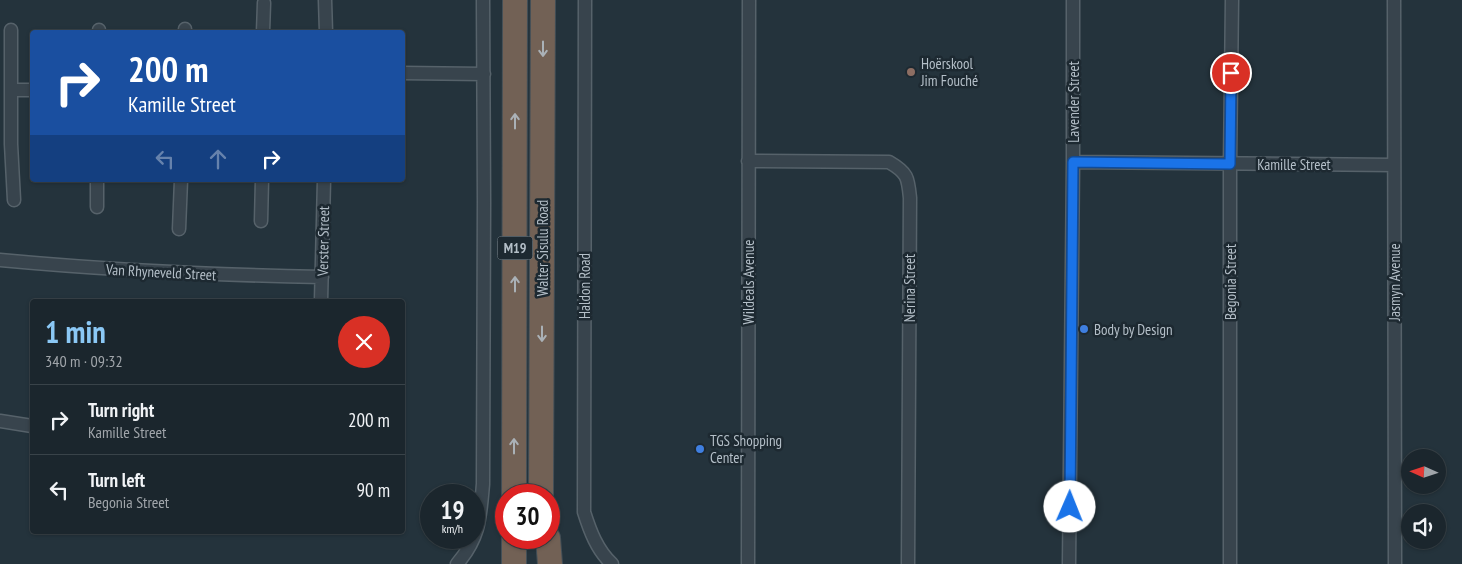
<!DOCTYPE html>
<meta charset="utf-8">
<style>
body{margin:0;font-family:"PT Sans Narrow",sans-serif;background:#283239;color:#f1f3f6;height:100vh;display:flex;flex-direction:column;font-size:19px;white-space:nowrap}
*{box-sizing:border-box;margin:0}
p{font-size:16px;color:#a0a5aa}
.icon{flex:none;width:28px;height:28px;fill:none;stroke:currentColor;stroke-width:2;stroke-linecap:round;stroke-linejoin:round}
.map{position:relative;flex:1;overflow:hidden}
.panel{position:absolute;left:30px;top:299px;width:375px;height:235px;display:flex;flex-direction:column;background:#1b262d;border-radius:5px;box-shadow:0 1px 4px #0004,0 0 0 1px #394349}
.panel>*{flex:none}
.hud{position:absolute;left:30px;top:30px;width:375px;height:152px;border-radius:5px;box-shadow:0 1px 4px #0004,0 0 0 1px #394349;background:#1a4fa0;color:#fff;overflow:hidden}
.needle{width:32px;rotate:273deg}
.tools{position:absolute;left:1401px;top:449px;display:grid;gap:10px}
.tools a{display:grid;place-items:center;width:45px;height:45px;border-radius:50%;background:#1b262d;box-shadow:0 1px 4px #0004,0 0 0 1px #394349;font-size:25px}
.speed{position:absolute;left:420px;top:484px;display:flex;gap:10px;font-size:25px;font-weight:700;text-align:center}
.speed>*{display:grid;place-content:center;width:65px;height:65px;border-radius:50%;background:#1b262d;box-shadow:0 1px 4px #0004,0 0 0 1px #394349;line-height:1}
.speed small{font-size:12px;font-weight:400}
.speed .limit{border:8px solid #d22;background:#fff;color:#111}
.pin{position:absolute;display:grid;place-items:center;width:42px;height:42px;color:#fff;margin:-21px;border:2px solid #fff;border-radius:50%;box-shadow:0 1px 5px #0007}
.me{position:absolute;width:55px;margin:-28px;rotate:1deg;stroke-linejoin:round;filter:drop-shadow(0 0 4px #0008)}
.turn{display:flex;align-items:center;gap:18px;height:105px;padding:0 15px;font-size:22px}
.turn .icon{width:65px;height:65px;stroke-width:2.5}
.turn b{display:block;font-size:35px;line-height:42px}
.lanes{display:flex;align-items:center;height:48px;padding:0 15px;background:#0003;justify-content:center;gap:25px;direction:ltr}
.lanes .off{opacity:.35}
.round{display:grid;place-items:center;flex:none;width:52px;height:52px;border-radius:26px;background:#283239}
.overview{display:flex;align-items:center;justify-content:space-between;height:85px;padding:0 15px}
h1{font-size:30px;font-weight:800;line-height:38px;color:#8bc8f5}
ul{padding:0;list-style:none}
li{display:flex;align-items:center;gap:15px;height:70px;padding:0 15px;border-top:1px solid #394349}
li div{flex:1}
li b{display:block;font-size:19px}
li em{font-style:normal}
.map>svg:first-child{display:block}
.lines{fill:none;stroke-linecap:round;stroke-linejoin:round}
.street-casing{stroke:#56626a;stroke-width:15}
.highway-casing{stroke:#434f57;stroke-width:26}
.street{stroke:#38444d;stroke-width:12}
.highway{stroke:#726155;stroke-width:24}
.oneway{stroke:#aab1b7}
.route-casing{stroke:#114b97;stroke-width:12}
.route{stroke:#1a73e8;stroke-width:9}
.education-dot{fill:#8d6e63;stroke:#1d2931;stroke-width:2}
.shop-dot{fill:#3f7fe0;stroke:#1d2931;stroke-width:2}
.labels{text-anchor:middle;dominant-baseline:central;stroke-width:5;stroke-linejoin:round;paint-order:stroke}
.shield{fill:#1d2931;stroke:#87929b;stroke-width:1}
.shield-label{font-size:14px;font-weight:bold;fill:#b4bfc8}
.poi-label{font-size:15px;fill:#b4bfc8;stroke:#1d2931;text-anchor:start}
.street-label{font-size:15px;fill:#b4bfc8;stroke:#1d2931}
</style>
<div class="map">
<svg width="1462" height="564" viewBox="0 0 1462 564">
<rect width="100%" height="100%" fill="#24333c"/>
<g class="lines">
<defs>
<path id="street" d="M 325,0 L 326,32
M 585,0 L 584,512 C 590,531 597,550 612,564
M 1394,0 L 1395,564
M 11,30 L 11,144 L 14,200
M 99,30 L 99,32
M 185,32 L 185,29
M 263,32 L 264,3
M 402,73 L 484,74
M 12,90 L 32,90
M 748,161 L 889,162 C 908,173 908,178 910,198 L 908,564
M 1073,162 L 1394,165
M 97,207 L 97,180
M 261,221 L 262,180
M 179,229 L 181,180
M 0,260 C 107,270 214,275 322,277
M 321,301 L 324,180
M 0,421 L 32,426
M 457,564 C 480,537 480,518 483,484 L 484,202 L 483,0
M 748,564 L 749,0
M 1069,564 L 1073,162 L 1073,0
M 1230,564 L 1230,164 L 1232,0"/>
<path id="highway" d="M 514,495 L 515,0
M 541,495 L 543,0
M 548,538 L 550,564
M 514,564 L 514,538"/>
</defs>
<use href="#street" class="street-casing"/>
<use href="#highway" class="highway-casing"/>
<use href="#street" class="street"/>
<use href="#highway" class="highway"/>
</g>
<defs><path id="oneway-shaft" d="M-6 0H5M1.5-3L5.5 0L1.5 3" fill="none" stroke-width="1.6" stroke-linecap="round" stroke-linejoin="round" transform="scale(1.25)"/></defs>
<g class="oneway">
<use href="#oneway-shaft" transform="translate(543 49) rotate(90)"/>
<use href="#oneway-shaft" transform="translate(515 121) rotate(-90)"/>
<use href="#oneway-shaft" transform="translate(515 284) rotate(-90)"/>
<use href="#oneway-shaft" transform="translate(542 334) rotate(90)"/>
<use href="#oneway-shaft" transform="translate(514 446) rotate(-90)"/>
</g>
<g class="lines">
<defs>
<path id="route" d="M 1070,507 L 1073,162 L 1230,164 L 1231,73"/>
</defs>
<use href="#route" class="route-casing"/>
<use href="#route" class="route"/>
</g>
<circle class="education-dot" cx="911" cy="72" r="5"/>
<g class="shop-dot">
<circle cx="1084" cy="329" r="5"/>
<circle cx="700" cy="449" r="5"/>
</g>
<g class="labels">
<rect class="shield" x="497.5" y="236.5" width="35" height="23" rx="4"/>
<g class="shield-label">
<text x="515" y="248">M19</text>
</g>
<g class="poi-label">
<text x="921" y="63">Hoërskool<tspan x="921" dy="17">Jim Fouché</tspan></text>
<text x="1094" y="329">Body by Design</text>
<text x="710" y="440">TGS Shopping<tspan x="710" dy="17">Center</tspan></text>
</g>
<g class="street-label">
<text transform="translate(1073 102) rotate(-90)">Lavender Street</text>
<text x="1294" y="164">Kamille Street</text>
<text transform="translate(323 241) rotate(-89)">Verster Street</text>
<text transform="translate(542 248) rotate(-90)">Walter Sisulu Road</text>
<text transform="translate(161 272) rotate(3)">Van Rhyneveld Street</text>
<text transform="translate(748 282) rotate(-90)">Wildeals Avenue</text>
<text transform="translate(1230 282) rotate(-90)">Begonia Street</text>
<text transform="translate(1394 282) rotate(-90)">Jasmyn Avenue</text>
<text transform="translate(584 286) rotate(-90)">Haldon Road</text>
<text transform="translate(909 288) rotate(-90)">Nerina Street</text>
</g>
</g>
</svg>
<div class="tools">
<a><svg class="needle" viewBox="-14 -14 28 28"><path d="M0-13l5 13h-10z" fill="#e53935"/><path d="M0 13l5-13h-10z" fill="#a0a5aa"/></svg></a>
<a><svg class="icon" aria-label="sound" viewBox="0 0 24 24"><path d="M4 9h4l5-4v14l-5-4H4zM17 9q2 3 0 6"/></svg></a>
</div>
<div class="speed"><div>19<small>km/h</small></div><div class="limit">30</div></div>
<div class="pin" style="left:1231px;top:73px;background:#d93025"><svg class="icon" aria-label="arrive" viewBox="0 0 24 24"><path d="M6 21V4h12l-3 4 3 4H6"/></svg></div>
<svg class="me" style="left:1070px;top:507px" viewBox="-20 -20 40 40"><circle r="19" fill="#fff"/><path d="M0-13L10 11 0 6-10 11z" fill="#1a73e8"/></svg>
<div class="hud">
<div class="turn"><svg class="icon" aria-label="right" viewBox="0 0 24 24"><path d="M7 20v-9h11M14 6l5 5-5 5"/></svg><div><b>200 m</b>Kamille Street</div></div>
<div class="lanes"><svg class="icon off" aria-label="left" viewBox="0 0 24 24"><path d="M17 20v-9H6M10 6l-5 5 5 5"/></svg><svg class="icon off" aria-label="ahead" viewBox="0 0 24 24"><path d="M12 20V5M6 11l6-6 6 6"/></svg><svg class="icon" aria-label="right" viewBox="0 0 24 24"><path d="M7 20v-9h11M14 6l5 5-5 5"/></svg></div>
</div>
<section class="panel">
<div class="overview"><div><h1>1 min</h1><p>340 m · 09:32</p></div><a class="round" style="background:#d93025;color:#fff"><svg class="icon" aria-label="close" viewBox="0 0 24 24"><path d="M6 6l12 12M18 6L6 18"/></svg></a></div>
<ul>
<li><svg class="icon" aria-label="right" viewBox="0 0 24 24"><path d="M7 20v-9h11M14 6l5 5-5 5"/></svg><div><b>Turn right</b><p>Kamille Street</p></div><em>200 m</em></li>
<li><svg class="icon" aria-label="left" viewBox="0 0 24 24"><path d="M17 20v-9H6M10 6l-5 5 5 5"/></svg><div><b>Turn left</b><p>Begonia Street</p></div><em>90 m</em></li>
</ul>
</section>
</div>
